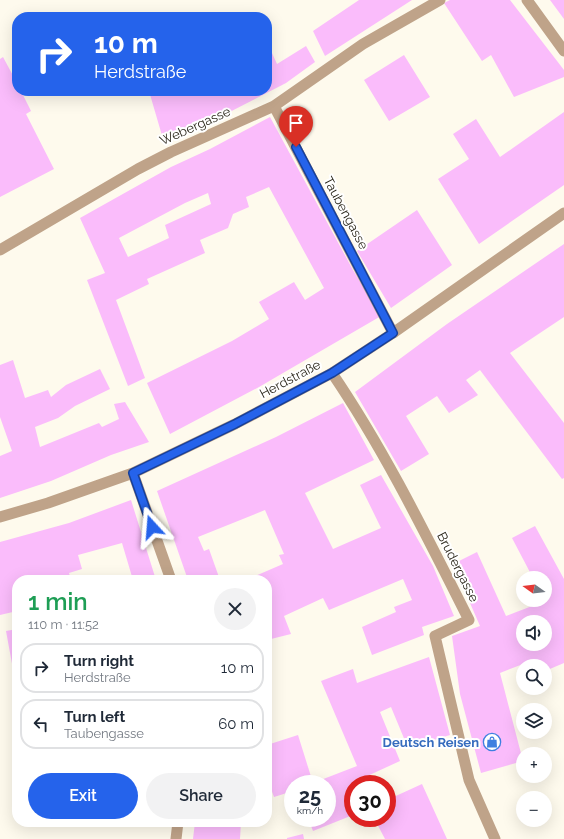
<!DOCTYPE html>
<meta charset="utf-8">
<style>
body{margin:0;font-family:Raleway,sans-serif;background:#f2f2f3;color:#1f2937;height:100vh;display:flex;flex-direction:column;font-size:15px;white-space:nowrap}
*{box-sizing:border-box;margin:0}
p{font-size:13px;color:#747a83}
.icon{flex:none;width:22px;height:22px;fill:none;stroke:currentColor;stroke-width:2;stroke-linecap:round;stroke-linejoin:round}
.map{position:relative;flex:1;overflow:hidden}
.sheet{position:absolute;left:12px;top:575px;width:260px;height:252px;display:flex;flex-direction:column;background:#fff;border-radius:16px;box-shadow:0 4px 16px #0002}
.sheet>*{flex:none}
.top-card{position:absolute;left:12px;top:12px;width:260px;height:84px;border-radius:16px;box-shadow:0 4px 16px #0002;background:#2563eb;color:#fff;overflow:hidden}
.needle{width:26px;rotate:284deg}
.tools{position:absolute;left:516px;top:571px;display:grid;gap:8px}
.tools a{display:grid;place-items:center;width:36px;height:36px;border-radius:50%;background:#fff;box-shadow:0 4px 16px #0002;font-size:20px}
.speed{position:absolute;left:284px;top:775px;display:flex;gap:8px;font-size:20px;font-weight:700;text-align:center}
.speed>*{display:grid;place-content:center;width:52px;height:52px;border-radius:50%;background:#fff;box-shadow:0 4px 16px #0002;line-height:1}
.speed small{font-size:10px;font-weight:400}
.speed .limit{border:6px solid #d22;background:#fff;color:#111}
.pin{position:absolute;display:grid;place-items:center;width:34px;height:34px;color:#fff;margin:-41px -17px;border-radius:50% 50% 50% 0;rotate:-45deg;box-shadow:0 0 4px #0007}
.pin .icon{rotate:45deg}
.me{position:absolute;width:44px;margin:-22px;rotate:341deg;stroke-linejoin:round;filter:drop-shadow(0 0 3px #0008)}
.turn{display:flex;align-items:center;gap:14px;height:84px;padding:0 16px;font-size:18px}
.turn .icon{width:52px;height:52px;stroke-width:2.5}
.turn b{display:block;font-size:28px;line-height:34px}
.round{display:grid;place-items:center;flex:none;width:42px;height:42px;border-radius:21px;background:#f2f2f3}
.overview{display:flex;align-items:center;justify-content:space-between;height:68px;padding:0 16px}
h1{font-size:24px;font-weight:600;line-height:30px;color:#1e9e55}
.button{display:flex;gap:8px;margin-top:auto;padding:8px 16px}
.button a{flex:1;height:46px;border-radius:24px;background:#2563eb;color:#fff;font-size:16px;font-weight:600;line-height:46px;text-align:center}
.button a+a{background:#f2f2f3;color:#1f2937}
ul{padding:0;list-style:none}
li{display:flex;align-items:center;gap:12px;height:50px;margin:0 8px 6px;padding:0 8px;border:2px solid #e0e1e3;border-radius:16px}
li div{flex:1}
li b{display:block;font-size:15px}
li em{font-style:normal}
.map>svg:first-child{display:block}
.building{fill:#fabcfb;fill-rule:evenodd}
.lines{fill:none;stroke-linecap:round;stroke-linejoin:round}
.service{stroke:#bfa389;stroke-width:11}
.minor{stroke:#bfa389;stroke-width:11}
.route-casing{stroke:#184099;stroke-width:10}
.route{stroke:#2563eb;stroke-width:7}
.labels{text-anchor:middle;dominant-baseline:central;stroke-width:4;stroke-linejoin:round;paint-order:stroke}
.street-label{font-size:13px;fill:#2a261a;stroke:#fff}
.shop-label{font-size:13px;font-weight:bold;fill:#366cbe;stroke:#fff;text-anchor:end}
</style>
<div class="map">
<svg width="564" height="839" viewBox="0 0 564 839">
<rect width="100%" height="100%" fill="#fefaed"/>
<path class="building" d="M 359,0 L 412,0 L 325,56 L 313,31 Z
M 450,0 L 510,0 L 564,70 L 564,77 L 514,97 L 491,55 L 482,61 L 444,3 Z
M 550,0 L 564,0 L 564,19 Z
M 306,46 L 315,62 L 286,83 L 214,120 L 163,139 L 149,91 L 267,91 L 267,55 L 272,53 L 277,64 Z
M 404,55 L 430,97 L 389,121 L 364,80 Z
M 3,57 L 17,83 L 17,91 L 21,91 L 31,111 L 26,114 L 54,169 L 0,197 L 0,59 Z
M 564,112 L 564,185 L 479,244 L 438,179 L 469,159 L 453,134 L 476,119 L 500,157 Z
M 270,117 L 353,270 L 381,316 L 259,387 L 170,434 L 147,383 L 232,341 L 269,319 L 259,302 L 294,282 L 305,300 L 324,288 L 269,187 L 246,197 L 249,207 L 233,214 L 228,228 L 200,240 L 205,253 L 147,279 L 149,284 L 116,300 L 145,378 L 128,386 L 87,280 L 105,273 L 80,218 L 171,167 L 210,149 ZM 208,193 L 211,204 L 165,225 L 169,238 L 128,257 L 119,238 L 185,203 Z
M 417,210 L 452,265 L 391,308 L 357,251 Z
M 564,244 L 564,317 L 510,353 L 564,423 L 564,478 L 562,479 L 480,370 L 466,380 L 478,395 L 449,413 L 437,396 L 406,416 L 429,454 L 401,471 L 355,392 L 447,324 Z
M 13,360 L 25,398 L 48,390 L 51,397 L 66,385 L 100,369 L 110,389 L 75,406 L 58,418 L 35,427 L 40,447 L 99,423 L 102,427 L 119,419 L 114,404 L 125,402 L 149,442 L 111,455 L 51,481 L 0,498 L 0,456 L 12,451 L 0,417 L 0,365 Z
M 343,403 L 374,460 L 305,493 L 333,549 L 381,528 L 360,485 L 381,475 L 433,566 L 454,616 L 422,627 L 424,635 L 372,655 L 362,627 L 396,612 L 394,607 L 412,600 L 403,579 L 329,610 L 323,598 L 284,616 L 291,634 L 267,640 L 267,580 L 246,580 L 283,564 L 279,555 L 284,554 L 265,510 L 198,537 L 204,551 L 209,549 L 220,580 L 188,580 L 157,491 L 276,437 Z
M 131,500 L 156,580 L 133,580 L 122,543 L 78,555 L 82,569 L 69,573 L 71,580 L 17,580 L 17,611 L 0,615 L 0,542 L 69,523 Z
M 535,526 L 564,579 L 564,663 L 545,671 L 545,666 L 524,666 L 523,664 L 500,673 L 523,761 L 481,773 L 460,694 L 452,636 L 480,626 L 453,564 L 477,552 L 506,616 L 545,601 L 545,578 L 533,578 L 512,538 ZM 523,622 L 545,622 L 545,644 L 523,644 Z
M 17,629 L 17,679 L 15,680 L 6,631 Z
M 429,657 L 450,735 L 408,748 L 391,707 L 380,712 L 400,761 L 363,778 L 365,784 L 353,784 L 353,815 L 313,831 L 308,818 L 327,818 L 327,784 L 293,784 L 293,791 L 274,797 L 267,778 L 267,745 L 298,735 L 313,783 L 357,766 L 321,681 L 353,669 L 357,683 Z
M 422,784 L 447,839 L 385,839 L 374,818 L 387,818 L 387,800 Z
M 195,822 L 241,822 L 240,839 L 193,839 Z
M 303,834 L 304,839 L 287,839 L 287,838 Z"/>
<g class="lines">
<path class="service" d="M 274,106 L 393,333
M 0,250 L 138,169 L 171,152 L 274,106 L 363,44 L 440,0
M 332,373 C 385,451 426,535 469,620 L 435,636 L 469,780 L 495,839"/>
<path class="minor" d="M 527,0 L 564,51
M 133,473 L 171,580
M 0,517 L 48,503 L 133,473 L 235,424 L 332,373 L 393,333 L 564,213
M 176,839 L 178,822"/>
</g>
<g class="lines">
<defs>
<path id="route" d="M 152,527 L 133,473 L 235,424 L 332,373 L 393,333 L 296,147"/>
</defs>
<use href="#route" class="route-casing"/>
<use href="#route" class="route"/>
</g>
<defs>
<symbol id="shop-ring" viewBox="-11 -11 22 22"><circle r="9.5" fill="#fff" stroke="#3f7fe0" stroke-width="1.5"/><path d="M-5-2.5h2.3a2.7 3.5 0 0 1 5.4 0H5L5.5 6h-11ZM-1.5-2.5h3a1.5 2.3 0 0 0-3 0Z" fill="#3f7fe0"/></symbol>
</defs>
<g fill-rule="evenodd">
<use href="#shop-ring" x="482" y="732" width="20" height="20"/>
</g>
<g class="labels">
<g class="street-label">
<text transform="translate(195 126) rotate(-24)">Webergasse</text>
<text transform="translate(346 213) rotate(62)">Taubengasse</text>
<text transform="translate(290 379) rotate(-28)">Herdstraße</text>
<text transform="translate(458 567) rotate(63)">Brudergasse</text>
</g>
<g class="shop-label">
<text x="479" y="742">Deutsch Reisen</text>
</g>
</g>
</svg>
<div class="tools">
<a><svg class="needle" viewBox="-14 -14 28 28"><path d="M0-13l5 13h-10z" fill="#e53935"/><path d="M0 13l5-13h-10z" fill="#747a83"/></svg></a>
<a><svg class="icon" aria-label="sound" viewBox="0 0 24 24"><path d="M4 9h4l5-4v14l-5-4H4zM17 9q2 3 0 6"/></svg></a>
<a><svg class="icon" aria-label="search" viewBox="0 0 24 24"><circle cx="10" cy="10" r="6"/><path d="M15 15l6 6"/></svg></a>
<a><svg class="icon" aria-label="layers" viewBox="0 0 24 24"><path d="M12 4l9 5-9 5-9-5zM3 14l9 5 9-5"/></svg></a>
<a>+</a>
<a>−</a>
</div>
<div class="speed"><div>25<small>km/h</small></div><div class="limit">30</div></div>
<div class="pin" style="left:296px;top:147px;background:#d93025"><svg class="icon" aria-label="arrive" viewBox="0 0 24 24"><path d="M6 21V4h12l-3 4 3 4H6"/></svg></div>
<svg class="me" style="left:152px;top:527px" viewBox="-20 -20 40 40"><path d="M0-17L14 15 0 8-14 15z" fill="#2563eb" stroke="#fff" stroke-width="4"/></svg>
<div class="top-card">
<div class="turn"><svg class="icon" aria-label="right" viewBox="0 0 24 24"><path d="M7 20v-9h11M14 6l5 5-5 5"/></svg><div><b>10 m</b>Herdstraße</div></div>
</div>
<section class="sheet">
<div class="overview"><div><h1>1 min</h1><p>110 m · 11:52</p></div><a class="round"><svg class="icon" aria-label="close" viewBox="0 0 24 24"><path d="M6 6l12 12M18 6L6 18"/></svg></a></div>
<ul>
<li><svg class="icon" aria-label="right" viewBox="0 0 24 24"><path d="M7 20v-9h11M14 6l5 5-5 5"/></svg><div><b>Turn right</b><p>Herdstraße</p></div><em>10 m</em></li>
<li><svg class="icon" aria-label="left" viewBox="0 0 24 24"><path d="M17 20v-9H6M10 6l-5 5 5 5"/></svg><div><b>Turn left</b><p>Taubengasse</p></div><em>60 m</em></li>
</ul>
<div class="button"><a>Exit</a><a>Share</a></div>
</section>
</div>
